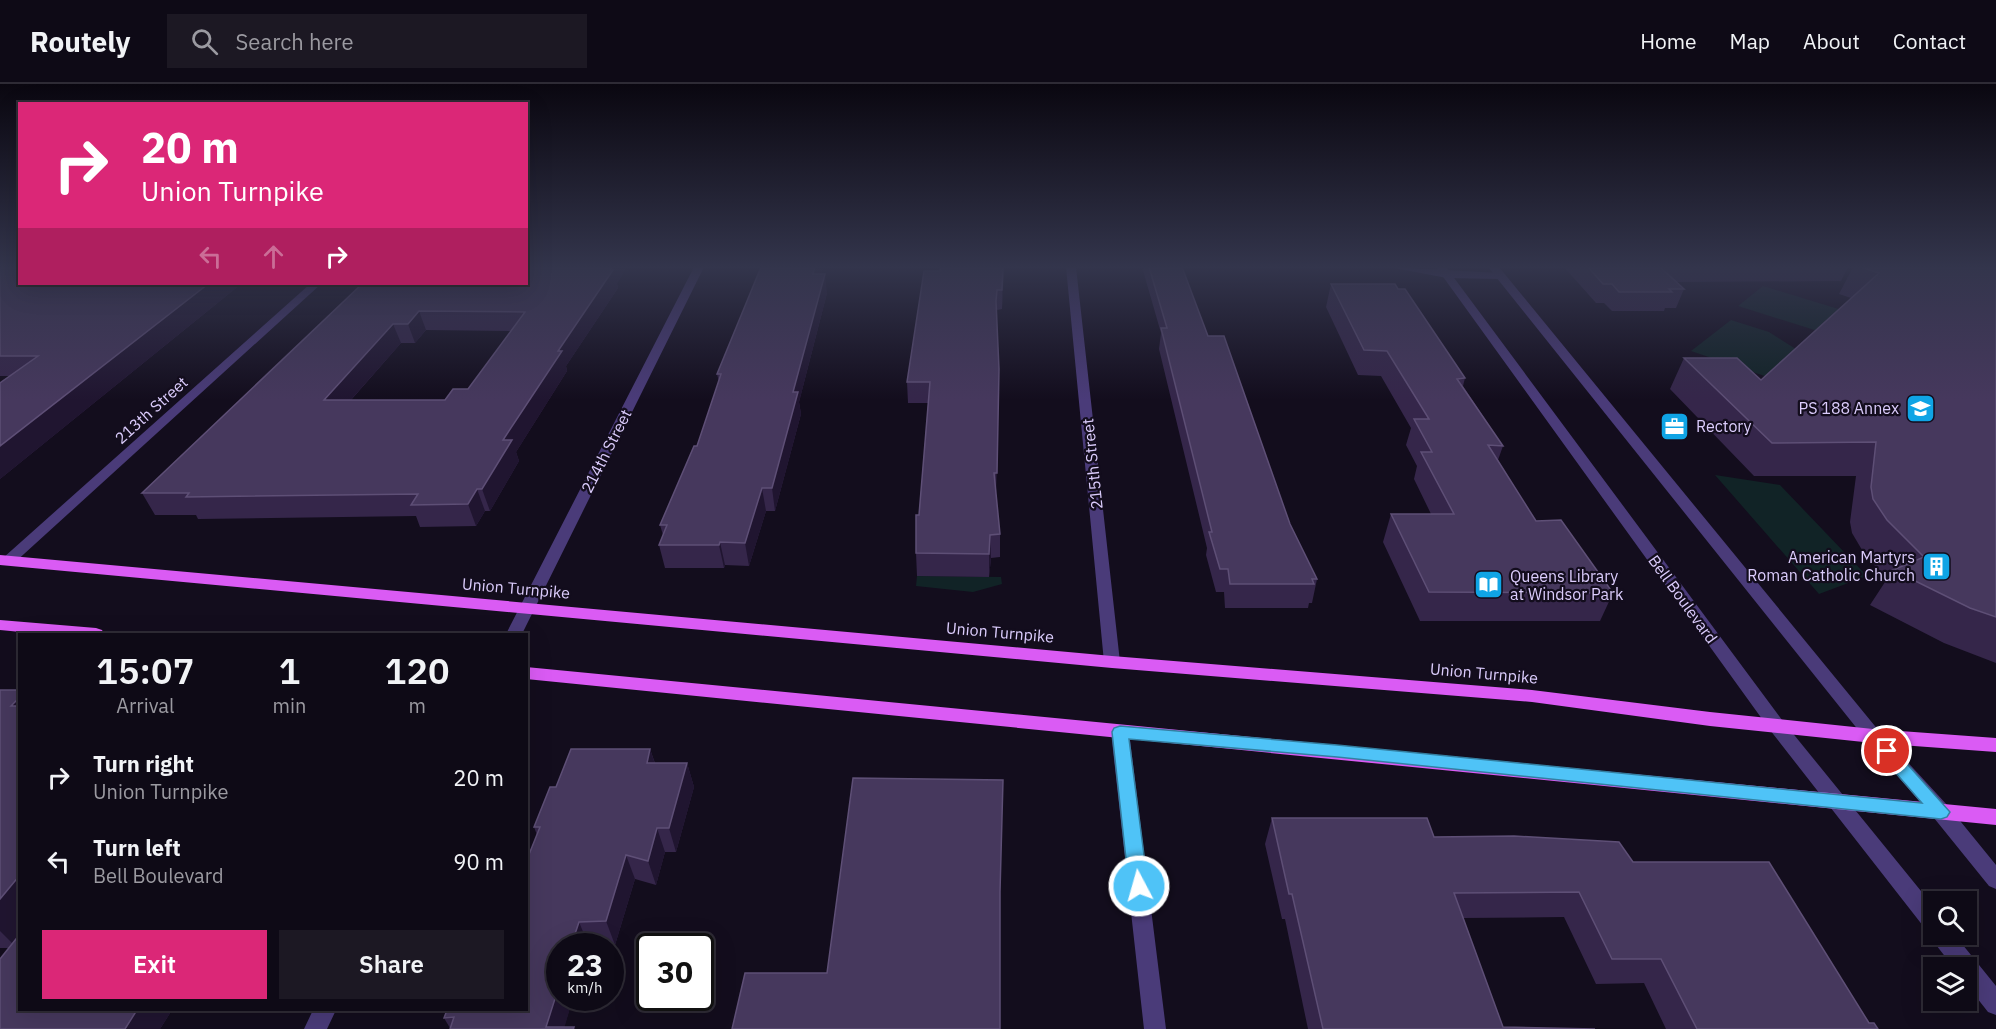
<!DOCTYPE html>
<style>
body{margin:0;font-family:"IBM Plex Sans",sans-serif;background:#1c1823;color:#f1f3f6;height:100vh;display:flex;flex-direction:column;font-size:22px;white-space:nowrap}
*{box-sizing:border-box;margin:0}
p{font-size:20px;color:#9b9aa1}
.icon{flex:none;width:33px;height:33px;fill:none;stroke:currentColor;stroke-width:2;stroke-linecap:round;stroke-linejoin:round}
.map{position:relative;flex:1;overflow:hidden}
.details{position:absolute;left:18px;top:549px;width:510px;height:378px;display:flex;flex-direction:column;background:#0e0a16;border-radius:0px;box-shadow:0 6px 24px #0002,0 0 0 2px #2e2b35}
.details>*{flex:none}
.guide{position:absolute;left:18px;top:18px;width:510px;height:183px;border-radius:0px;box-shadow:0 6px 24px #0002,0 0 0 2px #2e2b35;background:#db2777;color:#fff;overflow:hidden}
.buttons{position:absolute;left:1923px;top:807px;display:grid;gap:12px}
.buttons a{display:grid;place-items:center;width:54px;height:54px;border-radius:0px;background:#0e0a16;box-shadow:0 6px 24px #0002,0 0 0 2px #2e2b35;font-size:30px}
.speed{position:absolute;left:546px;top:849px;display:flex;gap:12px;font-size:30px;font-weight:700;text-align:center}
.speed>*{display:grid;place-content:center;width:78px;height:78px;border-radius:50%;background:#0e0a16;box-shadow:0 6px 24px #0002,0 0 0 2px #2e2b35;line-height:1}
.speed small{font-size:15px;font-weight:400}
.speed .limit{border:3px solid #111;border-radius:9px;background:#fff;color:#111}
.pin{position:absolute;display:grid;place-items:center;width:51px;height:51px;color:#fff;margin:-26px;border:3px solid #fff;border-radius:50%;box-shadow:0 2px 6px #0007}
.me{position:absolute;width:66px;margin:-33px;rotate:354deg;stroke-linejoin:round;filter:drop-shadow(0 0 4px #0008)}
.turn{display:flex;align-items:center;gap:21px;height:126px;padding:0 24px;font-size:27px}
.turn .icon{width:78px;height:78px;stroke-width:2.5}
.turn b{display:block;font-size:42px;line-height:51px}
.lanes{display:flex;align-items:center;height:57px;padding:0 24px;background:#0003;justify-content:center;gap:30px;direction:ltr}
.lanes .off{opacity:.35}
.eta{display:flex;justify-content:space-evenly;align-items:center;height:102px;text-align:center}
.eta b{font-size:36px;font-weight:600;line-height:42px}
.action{display:flex;gap:12px;margin-top:auto;padding:12px 24px}
.action a{flex:1;height:69px;border-radius:0px;background:#db2777;color:#fff;font-size:24px;font-weight:600;line-height:69px;text-align:center}
.action a+a{background:#1c1823;color:#f1f3f6}
ul{padding:0;list-style:none}
li{display:flex;align-items:center;gap:18px;height:84px;padding:0 24px}
li div{flex:1}
li b{display:block;font-size:22px}
li em{font-style:normal}
header{display:flex;align-items:center;gap:36px;box-sizing:border-box;height:84px;padding:0 30px;background:#0e0a16;border-bottom:2px solid #2e2b35}
header strong{font-size:28px}
nav{display:flex;gap:33px;margin-inline-start:auto;font-size:21px}
.search{width:420px;height:54px;background:#1c1823;display:flex;align-items:center;gap:15px;box-sizing:border-box;padding:0 21px;border-radius:0px;color:#9b9aa1;font-size:22px}
.map>svg:first-child{display:block}
.green{fill:#112326}
.lines{fill:none;stroke-linecap:round;stroke-linejoin:round}
.minor{fill:#4a3b79;fill-rule:evenodd}
.tertiary{fill:#4a3b79;fill-rule:evenodd}
.primary{fill:#da5bf4;fill-rule:evenodd}
.wall{fill:#35264a;fill-rule:evenodd}
.shaded-wall{fill:#201530}
.building{fill:#46385d;stroke:#5e4f76;stroke-width:1.5;fill-rule:evenodd}
.route{fill:#4fc3f7;stroke:#337fa1;stroke-width:1.5}
.labels{text-anchor:middle;dominant-baseline:central;stroke-width:4.5;stroke-linejoin:round;paint-order:stroke}
.poi-label{font-size:16px;fill:#dbccfc;stroke:#130d1d;text-anchor:end}
.street-label{font-size:16px;fill:#dbccfc;stroke:#130d1d}
</style>
<header>
<strong>Routely</strong>
<div class="search"><svg class="icon" aria-label="search" viewBox="0 0 24 24"><circle cx="10" cy="10" r="6"/><path d="M15 15l6 6"/></svg>Search here</div>
<nav><a>Home</a><a>Map</a><a>About</a><a>Contact</a></nav>
</header>
<div class="map">
<svg width="1996" height="945" viewBox="0 0 1996 945">
<rect width="100%" height="100%" fill="#130d1d"/>
<path class="green" d="M 1763,202 L 1881,238 L 1859,260 L 1738,222 Z
M 1731,236 L 1769,248 L 1799,267 L 1800,304 L 1691,267 Z
M 1715,391 L 1780,401 L 1867,492 L 1819,510 Z
M 917,492 L 1001,493 L 1002,500 L 973,508 L 916,502 Z"/>
<g class="lines">
<path class="minor" d="M 694,183 L 704,183 L 522,550 L 506,550 Z
M 1066,183 L 1076,183 L 1120,578 L 1118,582 L 1106,582 L 1104,578 Z
M 1389,183 L 1500,189 L 1505,192 L 1500,195 L 1447,194 Z
M 310,200 L 321,200 L 13,480 L 3,480 L 0,477 L 3,474 Z
M 1120,641 L 1126,643 L 1129,648 L 1166,945 L 1144,945 L 1111,648 L 1114,643 Z
M 313,926 L 336,926 L 327,945 L 304,945 Z"/>
<path class="tertiary" d="M 1436,183 L 1446,183 L 1782,636 L 1934,823 L 1934,850 L 1954,850 L 1996,902 L 1996,931 L 1988,928 L 1966,900 L 1966,884 L 1954,884 L 1933,857 L 1931,848 L 1927,847 L 1770,646 Z
M 1488,183 L 1499,183 L 1879,647 L 1948,722 L 1996,781 L 1996,805 L 1989,802 L 1934,734 L 1867,657 Z"/>
<path class="primary" d="M 0,471 L 1112,572 L 1532,606 L 1710,628 L 1873,645 L 1996,654 L 1996,668 L 1873,659 L 1710,642 L 1532,618 L 1112,584 L 0,481 Z
M 0,536 L 96,544 L 102,546 L 104,550 L 42,550 L 0,546 Z
M 526,583 L 1996,725 L 1996,741 L 526,595 Z"/>
</g>
<path class="wall" d="M 0,183 L 20,200 L 241,200 L 0,395 L 10,292 L 0,292 Z
M 761,183 L 823,183 L 821,190 L 827,209 L 799,318 L 801,330 L 775,427 L 766,427 L 749,482 L 725,481 L 724,484 L 665,484 L 659,461 L 663,451 L 660,441 L 697,362 L 719,298 L 717,290 Z
M 941,183 L 1004,183 L 1002,225 L 997,226 L 996,231 L 999,285 L 996,411 L 1000,450 L 1000,473 L 991,474 L 989,493 L 917,492 L 916,469 L 928,319 L 908,319 L 907,298 Z
M 1142,183 L 1182,183 L 1208,252 L 1290,440 L 1317,495 L 1312,519 L 1309,519 L 1308,524 L 1225,524 L 1224,508 L 1216,508 L 1206,471 L 1207,464 L 1159,265 L 1161,249 Z
M 1564,183 L 1848,183 L 1841,197 L 1675,198 L 1684,205 L 1676,224 L 1665,224 L 1664,227 L 1612,227 L 1604,219 L 1596,219 Z
M 1853,183 L 1996,183 L 1996,579 L 1944,559 L 1870,521 L 1887,495 L 1865,471 L 1852,449 L 1850,438 L 1856,392 L 1754,392 L 1670,305 L 1684,274 L 1761,296 L 1851,214 L 1839,210 Z
M 362,200 L 617,200 L 618,204 L 566,282 L 567,287 L 516,368 L 519,377 L 490,427 L 485,427 L 476,442 L 420,443 L 416,432 L 198,435 L 196,431 L 155,431 L 142,409 ZM 426,246 L 511,247 L 468,305 L 445,316 L 351,316 L 401,259 L 415,259 Z
M 1331,200 L 1465,294 L 1463,302 L 1503,362 L 1498,376 L 1536,437 L 1613,509 L 1600,537 L 1420,537 L 1383,458 L 1391,430 L 1431,430 L 1414,395 L 1417,382 L 1406,361 L 1411,344 L 1381,292 L 1358,291 L 1326,223 Z
M 0,606 L 20,606 L 20,926 L 172,926 L 160,945 L 0,945 L 0,875 L 9,864 L 0,864 Z
M 650,665 L 655,679 L 687,679 L 694,703 L 676,768 L 665,768 L 656,801 L 635,795 L 615,861 L 589,862 L 564,943 L 574,943 L 575,945 L 450,945 L 450,944 L 444,934 L 526,926 L 537,751 L 534,743 L 556,703 Z
M 1272,734 L 1434,753 L 1633,778 L 1878,945 L 1666,945 L 1644,899 L 1596,900 L 1564,833 L 1463,834 L 1503,943 L 1595,945 L 1308,945 L 1285,835 L 1282,835 L 1265,760 Z"/>
<path class="shaded-wall" d="M 612,183 L 627,183 L 617,200 L 618,204 L 566,282 L 567,287 L 516,368 L 519,377 L 490,427 L 482,405 L 503,356 L 558,267 Z
M 815,183 L 823,183 L 815,209 L 813,190 Z
M 1003,183 L 1004,183 L 1002,225 L 1002,206 Z
M 825,190 L 827,209 L 799,318 L 801,330 L 775,427 L 772,404 L 793,308 Z
M 208,200 L 241,200 L 0,395 L 0,362 Z
M 419,227 L 426,246 L 415,259 L 408,240 Z
M 393,240 L 401,259 L 333,336 L 324,316 Z
M 762,404 L 766,427 L 749,482 L 745,459 Z
M 477,405 L 485,427 L 476,442 L 468,420 Z
M 990,451 L 991,474 L 989,493 L 989,470 Z
M 720,458 L 725,481 L 724,484 L 719,461 Z
M 20,613 L 20,633 L 11,622 Z
M 650,665 L 658,689 L 647,679 Z
M 687,679 L 694,703 L 676,768 L 669,744 Z
M 657,744 L 665,768 L 656,801 L 648,777 Z
M 626,771 L 635,795 L 615,861 L 606,837 Z
M 20,791 L 20,861 L 17,864 L 0,847 L 0,815 Z
M 579,838 L 589,862 L 571,862 Z
M 560,899 L 560,914 L 573,914 L 564,945 L 546,943 Z
M 137,926 L 172,926 L 160,945 L 125,945 Z"/>
<path class="building" d="M 0,183 L 20,183 L 20,200 L 208,200 L 0,362 L 0,299 L 38,272 L 0,272 Z
M 526,183 L 612,183 L 610,186 L 613,186 L 558,267 L 562,267 L 503,356 L 512,356 L 482,405 L 477,405 L 468,420 L 411,421 L 418,410 L 186,413 L 189,409 L 142,409 L 362,200 L 526,200 ZM 419,227 L 525,228 L 468,305 L 453,305 L 445,316 L 324,316 L 393,240 L 408,240 Z
M 761,183 L 815,183 L 813,190 L 825,190 L 793,308 L 798,308 L 772,404 L 762,404 L 745,459 L 720,458 L 719,461 L 659,461 L 667,441 L 660,441 L 694,362 L 697,362 L 721,290 L 717,290 Z
M 941,183 L 1003,183 L 1002,206 L 997,206 L 996,217 L 999,285 L 997,389 L 994,389 L 1000,450 L 990,451 L 989,470 L 916,469 L 916,431 L 919,431 L 930,298 L 907,298 L 924,187 L 940,187 Z
M 1149,183 L 1182,183 L 1208,252 L 1224,252 L 1290,440 L 1317,495 L 1312,495 L 1314,500 L 1230,500 L 1228,485 L 1220,485 L 1209,448 L 1212,448 L 1161,244 L 1167,244 Z
M 1588,183 L 1660,183 L 1684,205 L 1669,205 L 1672,208 L 1619,208 L 1612,200 L 1603,200 Z
M 1861,183 L 1996,183 L 1996,533 L 1970,524 L 1893,486 L 1924,473 L 1887,436 L 1873,415 L 1871,403 L 1876,358 L 1772,359 L 1684,274 L 1737,274 L 1761,296 L 1879,189 Z
M 1331,200 L 1395,200 L 1398,205 L 1405,205 L 1465,294 L 1457,295 L 1503,362 L 1488,361 L 1536,437 L 1561,436 L 1613,509 L 1429,508 L 1391,430 L 1454,430 L 1421,368 L 1432,368 L 1414,335 L 1429,335 L 1387,267 L 1364,266 Z
M 0,606 L 20,606 L 20,613 L 11,622 L 20,622 L 20,791 L 0,815 Z
M 571,665 L 650,665 L 647,679 L 687,679 L 669,744 L 657,744 L 648,777 L 626,771 L 606,837 L 579,838 L 571,862 L 560,862 L 560,899 L 546,943 L 574,943 L 573,945 L 450,945 L 454,933 L 444,934 L 447,926 L 526,926 L 526,778 L 540,743 L 534,743 L 550,703 L 556,703 Z
M 853,694 L 1003,696 L 1000,808 L 1000,945 L 732,945 L 745,889 L 827,889 Z
M 1272,734 L 1427,734 L 1434,753 L 1514,752 L 1619,758 L 1633,778 L 1769,778 L 1869,939 L 1874,939 L 1878,945 L 1697,945 L 1661,875 L 1612,875 L 1579,808 L 1454,809 L 1503,943 L 1595,945 L 1323,945 L 1292,810 L 1289,810 Z
M 20,850 L 20,926 L 137,926 L 125,945 L 0,945 L 0,875 Z"/>
<linearGradient id="sky" x2="0" y2="1"><stop stop-color="#0a0710"/><stop offset="0.58" stop-color="#33354c"/><stop offset="1" stop-color="#33354c" stop-opacity="0"/></linearGradient>
<rect width="1996" height="316" fill="url(#sky)"/>
<path class="route" d="M 1120,642 L 1337,661 L 1922,719 L 1881,672 L 1878,667 L 1881,663 L 1887,661 L 1892,663 L 1950,728 L 1947,733 L 1941,735 L 1337,673 L 1129,655 L 1148,802 L 1145,808 L 1139,810 L 1132,808 L 1129,802 L 1112,648 L 1114,644 Z"/>
<defs>
<symbol id="school-square" viewBox="-11 -11 22 22"><rect x="-9" y="-9" width="18" height="18" rx="4" fill="#0fa4e5" stroke="#130d1d"/><path d="M0-5L7-2L0 1L-7-2ZM-4 1L0 2.5L4 1V4Q0 6-4 4Z" fill="#fff"/></symbol>
<symbol id="office-square" viewBox="-11 -11 22 22"><rect x="-9" y="-9" width="18" height="18" rx="4" fill="#0fa4e5" stroke="#130d1d"/><path d="M-6-3h4V-5.5h4V-3h4V5H-6ZM-1-4.5V-3h2v-1.5ZM-6 0V1H6V0Z" fill="#fff"/></symbol>
<symbol id="building-square" viewBox="-11 -11 22 22"><rect x="-9" y="-9" width="18" height="18" rx="4" fill="#0fa4e5" stroke="#130d1d"/><path d="M-4-6H4V6H1V3H-1V6H-4ZM-2.5-4.3h1.7v1.8h-1.7ZM.8-4.3h1.7v1.8H.8ZM-2.5-1h1.7V.8h-1.7ZM.8-1h1.7V.8H.8Z" fill="#fff"/></symbol>
<symbol id="library-square" viewBox="-11 -11 22 22"><rect x="-9" y="-9" width="18" height="18" rx="4" fill="#0fa4e5" stroke="#130d1d"/><path d="M-6-4Q-3-5.5-.7-3.5V5Q-3 3-6 4ZM6-4Q3-5.5 .7-3.5V5Q3 3 6 4Z" fill="#fff"/></symbol>
</defs>
<g fill-rule="evenodd">
<use href="#school-square" x="1904" y="308" width="33" height="33"/>
<use href="#office-square" x="1658" y="326" width="33" height="33"/>
<use href="#building-square" x="1920" y="466" width="33" height="33"/>
<use href="#library-square" x="1472" y="484" width="33" height="33"/>
</g>
<g class="labels">
<g class="poi-label">
<text x="1899" y="324">PS 188 Annex</text>
<text x="1696" y="342" text-anchor="start">Rectory</text>
<text x="1915" y="473">American Martyrs<tspan x="1915" dy="18">Roman Catholic Church</tspan></text>
<text x="1510" y="492" text-anchor="start">Queens Library<tspan x="1510" dy="18">at Windsor Park</tspan></text>
</g>
<g class="street-label">
<text transform="translate(151 326) rotate(-42)">213th Street</text>
<text transform="translate(606 367) rotate(-63)">214th Street</text>
<text transform="translate(1092 380) rotate(-96)">215th Street</text>
<text transform="translate(516 504) rotate(5)">Union Turnpike</text>
<text transform="translate(1683 515) rotate(54)">Bell Boulevard</text>
<text transform="translate(1000 548) rotate(5)">Union Turnpike</text>
<text transform="translate(1484 589) rotate(5)">Union Turnpike</text>
</g>
</g>
</svg>
<div class="buttons">
<a><svg class="icon" aria-label="search" viewBox="0 0 24 24"><circle cx="10" cy="10" r="6"/><path d="M15 15l6 6"/></svg></a>
<a><svg class="icon" aria-label="layers" viewBox="0 0 24 24"><path d="M12 4l9 5-9 5-9-5zM3 14l9 5 9-5"/></svg></a>
</div>
<div class="speed"><div>23<small>km/h</small></div><div class="limit">30</div></div>
<div class="pin" style="left:1887px;top:667px;background:#d93025"><svg class="icon" aria-label="arrive" viewBox="0 0 24 24"><path d="M6 21V4h12l-3 4 3 4H6"/></svg></div>
<svg class="me" style="left:1139px;top:802px" viewBox="-20 -20 40 40"><circle r="17" fill="#4fc3f7" stroke="#fff" stroke-width="3"/><path d="M0-11L8 9 0 5-8 9z" fill="#fff"/></svg>
<div class="guide">
<div class="turn"><svg class="icon" aria-label="right" viewBox="0 0 24 24"><path d="M7 20v-9h11M14 6l5 5-5 5"/></svg><div><b>20 m</b>Union Turnpike</div></div>
<div class="lanes"><svg class="icon off" aria-label="left" viewBox="0 0 24 24"><path d="M17 20v-9H6M10 6l-5 5 5 5"/></svg><svg class="icon off" aria-label="ahead" viewBox="0 0 24 24"><path d="M12 20V5M6 11l6-6 6 6"/></svg><svg class="icon" aria-label="right" viewBox="0 0 24 24"><path d="M7 20v-9h11M14 6l5 5-5 5"/></svg></div>
</div>
<section class="details">
<div class="eta">
<div><b>15:07</b><p>Arrival</p></div>
<div><b>1</b><p>min</p></div>
<div><b>120</b><p>m</p></div>
</div>
<ul>
<li><svg class="icon" aria-label="right" viewBox="0 0 24 24"><path d="M7 20v-9h11M14 6l5 5-5 5"/></svg><div><b>Turn right</b><p>Union Turnpike</p></div><em>20 m</em></li>
<li><svg class="icon" aria-label="left" viewBox="0 0 24 24"><path d="M17 20v-9H6M10 6l-5 5 5 5"/></svg><div><b>Turn left</b><p>Bell Boulevard</p></div><em>90 m</em></li>
</ul>
<div class="action"><a>Exit</a><a>Share</a></div>
</section>
</div>
